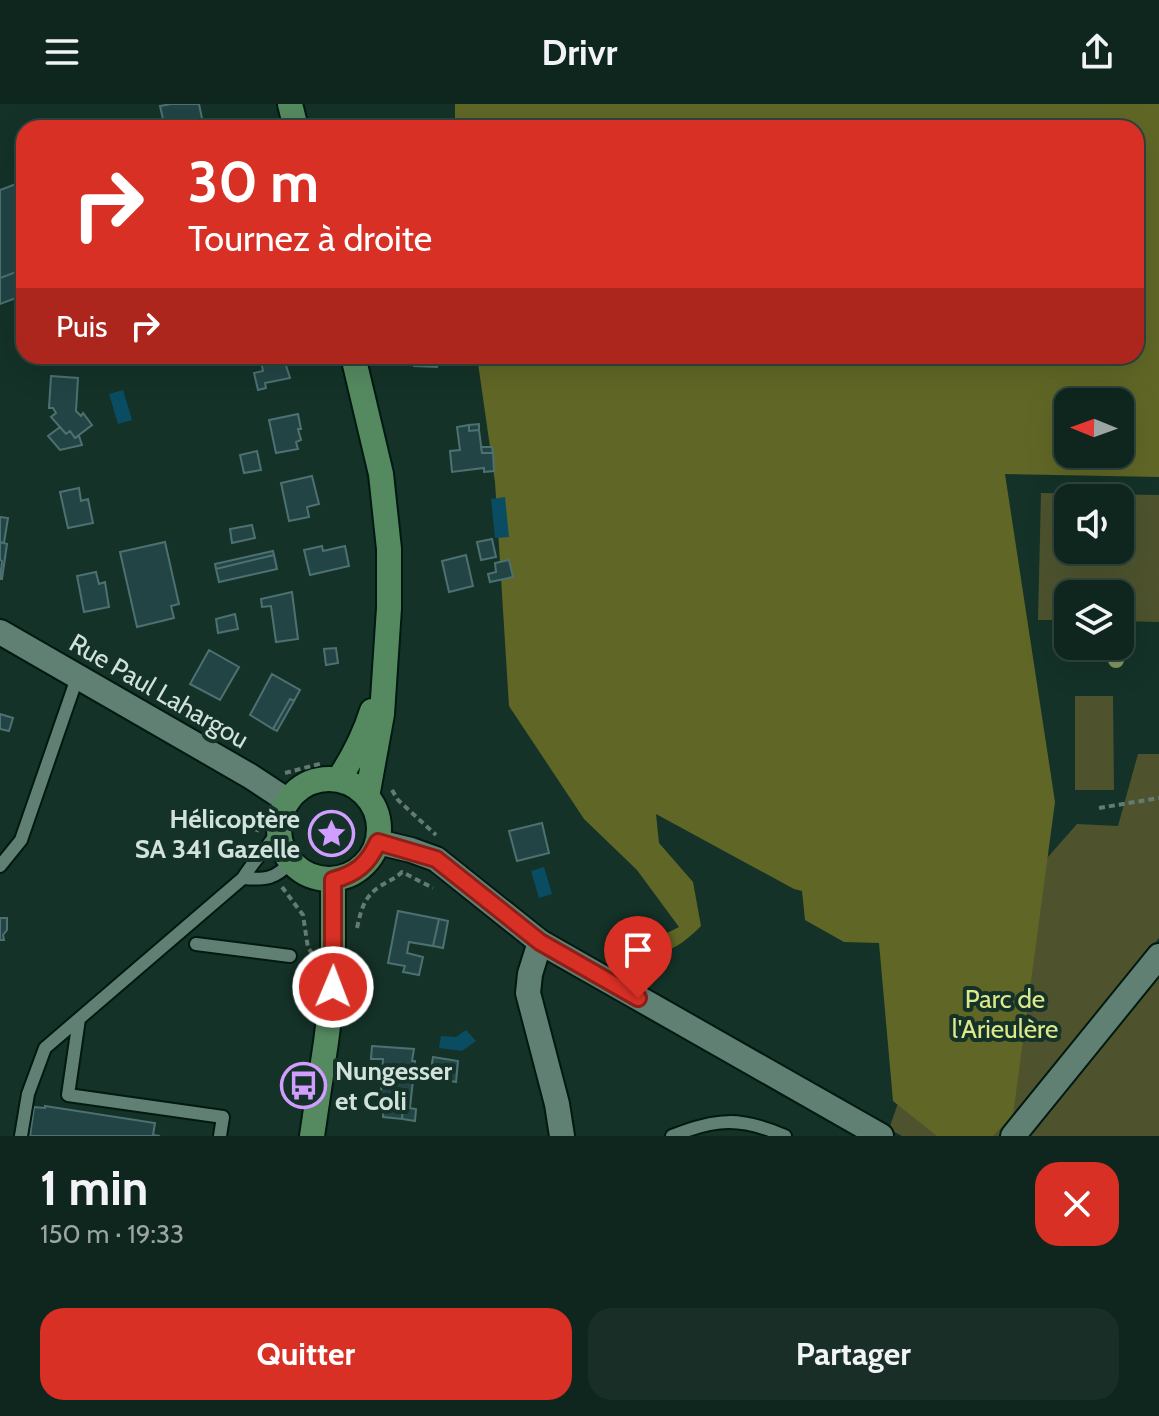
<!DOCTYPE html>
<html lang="fr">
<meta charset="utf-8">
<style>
body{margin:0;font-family:Cabin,sans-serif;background:#182e27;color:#f1f3f6;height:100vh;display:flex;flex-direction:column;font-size:30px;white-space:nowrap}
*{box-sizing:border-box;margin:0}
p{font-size:26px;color:#9ba5a4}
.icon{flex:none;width:44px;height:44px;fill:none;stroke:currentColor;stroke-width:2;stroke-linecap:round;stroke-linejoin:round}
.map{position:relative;height:1032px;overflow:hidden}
.side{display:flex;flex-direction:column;background:#0f261e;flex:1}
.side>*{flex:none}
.top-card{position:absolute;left:16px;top:16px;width:1128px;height:244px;border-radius:24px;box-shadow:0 8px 32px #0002,0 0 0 2px #2f433c;background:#d93025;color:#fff;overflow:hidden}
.needle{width:52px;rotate:271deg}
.fabs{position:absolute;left:1054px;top:284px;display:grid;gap:16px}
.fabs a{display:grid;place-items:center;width:80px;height:80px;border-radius:16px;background:#0f261e;box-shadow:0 8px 32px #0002,0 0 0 2px #2f433c;font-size:40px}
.pin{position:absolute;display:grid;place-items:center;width:68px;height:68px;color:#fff;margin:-82px -34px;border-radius:50% 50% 50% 0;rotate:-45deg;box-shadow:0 0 8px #0007}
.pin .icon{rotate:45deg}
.me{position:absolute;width:88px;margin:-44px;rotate:1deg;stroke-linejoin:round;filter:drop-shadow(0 0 6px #0008)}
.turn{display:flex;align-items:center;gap:28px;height:168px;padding:0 40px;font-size:36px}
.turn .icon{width:104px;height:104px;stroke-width:2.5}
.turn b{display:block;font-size:56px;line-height:68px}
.then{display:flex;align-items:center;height:76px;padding:0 40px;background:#0003;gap:16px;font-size:30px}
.round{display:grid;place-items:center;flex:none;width:84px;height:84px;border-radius:24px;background:#182e27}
.headline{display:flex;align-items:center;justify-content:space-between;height:136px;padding:0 40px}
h1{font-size:48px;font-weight:700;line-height:60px}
.primary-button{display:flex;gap:16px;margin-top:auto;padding:16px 40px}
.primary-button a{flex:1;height:92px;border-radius:24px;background:#d93025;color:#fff;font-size:32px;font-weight:700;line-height:92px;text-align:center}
.primary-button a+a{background:#182e27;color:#f1f3f6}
header{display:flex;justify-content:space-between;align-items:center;height:104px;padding:0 40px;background:#0f261e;font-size:36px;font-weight:700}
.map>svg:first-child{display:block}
.green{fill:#4e532e;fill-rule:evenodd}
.forest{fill:#606726;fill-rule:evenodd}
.water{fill:#0a4d62}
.building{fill:#224445;stroke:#4d7171;stroke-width:2}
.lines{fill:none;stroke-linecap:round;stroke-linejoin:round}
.service-casing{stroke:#001911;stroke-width:16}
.minor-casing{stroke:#001911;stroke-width:28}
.tertiary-casing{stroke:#001911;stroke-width:28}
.secondary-casing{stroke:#001911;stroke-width:28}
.path{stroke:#637b73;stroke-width:4;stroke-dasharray:6 4;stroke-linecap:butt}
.service{stroke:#618074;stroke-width:12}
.minor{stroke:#618074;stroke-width:24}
.tertiary{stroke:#618074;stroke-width:24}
.secondary{stroke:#558a60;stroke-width:24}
.tree{fill:#82965e}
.route-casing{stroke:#8d1f18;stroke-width:20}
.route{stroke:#d93025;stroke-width:14}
.labels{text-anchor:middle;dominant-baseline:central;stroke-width:8;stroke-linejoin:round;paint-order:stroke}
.street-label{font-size:26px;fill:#d1e1db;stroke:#143228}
.poi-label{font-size:26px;font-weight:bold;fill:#d1e1db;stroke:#143228;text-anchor:end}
.park-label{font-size:26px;fill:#dce88b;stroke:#143228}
</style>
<header><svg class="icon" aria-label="menu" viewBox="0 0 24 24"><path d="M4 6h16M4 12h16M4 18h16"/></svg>Drivr<svg class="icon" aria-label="share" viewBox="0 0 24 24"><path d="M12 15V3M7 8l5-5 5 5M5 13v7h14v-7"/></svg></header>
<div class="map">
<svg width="1159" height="1032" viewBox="0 0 1159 1032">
<rect width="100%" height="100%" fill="#143228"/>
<path class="green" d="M 1041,389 L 1159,391 L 1159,518 L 1120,517 L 1120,490 L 1068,490 L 1068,516 L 1038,516 ZM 1068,394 L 1120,394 L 1120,446 L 1068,446 Z
M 1075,592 L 1113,592 L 1114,686 L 1075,686 Z
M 1138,650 L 1159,650 L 1159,834 L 999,1032 L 902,1032 L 889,1025 L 942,873 L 1077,720 L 1118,722 Z
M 1159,871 L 1159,1032 L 1027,1032 Z"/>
<path class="forest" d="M 455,0 L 1159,0 L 1159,373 L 1005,370 L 1055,698 L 1013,1011 L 993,1032 L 937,1032 L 893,997 L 879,839 L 844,838 L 805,816 L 802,787 L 794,785 L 656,710 L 659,739 L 693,778 L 701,822 C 689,834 677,844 661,849 L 658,840 L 665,830 L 679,823 L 637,766 L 584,715 L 509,602 L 495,378 L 477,252 L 1136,252 L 1136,24 L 455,24 ZM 1068,298 L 1120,298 L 1120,350 L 1068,350 Z"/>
<path class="water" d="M 123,286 L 132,316 L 118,320 L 109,290 Z
M 505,393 L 509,433 L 495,434 L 491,395 Z
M 544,763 L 552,790 L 539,794 L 531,767 Z
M 466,926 L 476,937 L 462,947 L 439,944 L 441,932 L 456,933 Z"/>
<path class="building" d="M 171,0 L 199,0 L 204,24 L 181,24 L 180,21 L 165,24 L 160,2 Z
M 24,77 L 24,165 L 0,174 L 0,86 Z
M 24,165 L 24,191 L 0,200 L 0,174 Z
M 260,252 L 283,252 L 290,274 L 265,279 L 266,284 L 258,286 L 254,269 L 263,267 Z
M 418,252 L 438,252 L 437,263 L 414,262 L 414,254 L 418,254 Z
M 51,272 L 78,274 L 76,307 L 81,312 L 83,309 L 92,321 L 75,334 L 70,327 L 66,330 L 51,313 L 56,309 L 53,304 L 49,304 Z
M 298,310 L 301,325 L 298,325 L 301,336 L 296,338 L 298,345 L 276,349 L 269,316 Z
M 479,320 L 479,326 L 469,327 L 469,321 Z
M 469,321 L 469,327 L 479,326 L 482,349 L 493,349 L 494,367 L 484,368 L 484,364 L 452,368 L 450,347 L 460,346 L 457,323 Z
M 60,323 L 66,330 L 70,327 L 75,334 L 79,332 L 82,341 L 60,346 L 48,332 Z
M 481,343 L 492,343 L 493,349 L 482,349 Z
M 257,347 L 261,366 L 244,369 L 240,351 Z
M 312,372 L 319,400 L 307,403 L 309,413 L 289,417 L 281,379 Z
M 79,384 L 81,397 L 88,395 L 93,419 L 68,424 L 60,388 Z
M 0,413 L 8,414 L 4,439 L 0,438 Z
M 252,421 L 255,434 L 232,439 L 230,425 Z
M 492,435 L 496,453 L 481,456 L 477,438 Z
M 0,438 L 7,440 L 2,475 L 0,475 L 2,457 L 0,456 Z
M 165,438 L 179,500 L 171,502 L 174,514 L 137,523 L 120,448 Z
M 322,442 L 323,447 L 345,442 L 349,462 L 310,471 L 304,446 Z
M 273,447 L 274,451 L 216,465 L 215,460 Z
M 274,451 L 277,465 L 219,478 L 216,465 Z
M 466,451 L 473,482 L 449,488 L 442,457 Z
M 509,456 L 513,473 L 490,478 L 488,470 L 496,468 L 495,459 Z
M 96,468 L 99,480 L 105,478 L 109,503 L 84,508 L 77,472 Z
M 292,488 L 298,535 L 276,538 L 271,502 L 262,503 L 261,495 Z
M 235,510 L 238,525 L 218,529 L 216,515 Z
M 336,544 L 338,559 L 326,561 L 324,545 Z
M 209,546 L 239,563 L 220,596 L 190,580 Z
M 272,570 L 300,586 L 294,597 L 290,595 L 273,625 L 250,611 Z
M 290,595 L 294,597 L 277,627 L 273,625 Z
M 0,610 L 13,614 L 9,627 L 0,625 Z
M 542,719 L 549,749 L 517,757 L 509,727 Z
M 398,807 L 439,815 L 433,842 L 409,838 L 407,849 L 423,853 L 419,871 L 403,868 L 405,862 L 388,859 Z
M 0,814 L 7,814 L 7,826 L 3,831 L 4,836 L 0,836 Z
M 439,815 L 448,817 L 443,844 L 433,842 Z
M 372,942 L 414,945 L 412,957 L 415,957 L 410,1004 L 380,1001 L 383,955 L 371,955 Z
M 433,953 L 458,957 L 456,978 L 430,973 Z
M 45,1002 L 155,1019 L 153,1031 L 160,1032 L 30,1032 L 34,1003 L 45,1004 Z
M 384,1002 L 403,1003 L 402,1015 L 383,1013 Z
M 403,1003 L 416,1005 L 415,1017 L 402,1015 Z"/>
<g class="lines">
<defs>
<path id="service" d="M 0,762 L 21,736 L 77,574
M 243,774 C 266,776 275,775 291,758
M 196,840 L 290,852
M 79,915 L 68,991 L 223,1013 L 220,1032
M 21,1032 L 28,990 L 45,944 L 243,774 C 254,756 268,743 279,726
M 672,1032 C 716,1014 741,1013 785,1032"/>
<path id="minor" d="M 0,528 L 250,672 L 288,697
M 540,838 L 530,870 L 528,889 L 557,1000 L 562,1032
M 1013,1032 L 1159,852"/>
<path id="tertiary" d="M 378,738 L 411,746 L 436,755 L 540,838 L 881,1032"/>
<path id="secondary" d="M 290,0 L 296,24
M 353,252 L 381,370 L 389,445 L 389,504 L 382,610 L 367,693
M279 725a50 50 0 1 1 100 0a50 50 0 1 1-100 0Z
M 338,676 C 353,654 364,632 372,607
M 312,1032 L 326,938 L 333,883 L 333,776"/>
</defs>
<use href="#service" class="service-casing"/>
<use href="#minor" class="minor-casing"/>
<use href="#tertiary" class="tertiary-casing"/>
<use href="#secondary" class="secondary-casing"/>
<path class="path" d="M 285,669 L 323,659
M 392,686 L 398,696 L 436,731
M 1099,704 L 1159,694
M 257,728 L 263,706
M 282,783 L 303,811 L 308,844 L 312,849
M 357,824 C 361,806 364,793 379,783 C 388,777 395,775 402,768 L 433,784"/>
<use href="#service" class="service"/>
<use href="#minor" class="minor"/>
<use href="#tertiary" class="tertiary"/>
<use href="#secondary" class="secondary"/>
</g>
<circle class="tree" cx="1116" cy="556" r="8"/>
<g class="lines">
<defs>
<path id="route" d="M 333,883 L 333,776 C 356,770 368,760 378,738 L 436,755 L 540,838 L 638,894"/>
</defs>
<use href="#route" class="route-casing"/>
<use href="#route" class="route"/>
</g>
<defs>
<symbol id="sight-ring" viewBox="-11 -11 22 22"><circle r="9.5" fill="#143228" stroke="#d19dfe" stroke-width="1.5"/><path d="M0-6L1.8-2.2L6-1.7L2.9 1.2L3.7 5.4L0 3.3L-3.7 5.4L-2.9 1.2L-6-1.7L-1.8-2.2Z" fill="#d19dfe"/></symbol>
<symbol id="bus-ring" viewBox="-11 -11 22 22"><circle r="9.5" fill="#143228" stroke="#d19dfe" stroke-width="1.5"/><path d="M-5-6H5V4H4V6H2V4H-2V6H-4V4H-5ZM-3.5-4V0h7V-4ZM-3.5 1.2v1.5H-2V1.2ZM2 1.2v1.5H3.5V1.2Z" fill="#d19dfe"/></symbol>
</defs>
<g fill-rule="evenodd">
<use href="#sight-ring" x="306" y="704" width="51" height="51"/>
<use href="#bus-ring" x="278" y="956" width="51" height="51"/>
</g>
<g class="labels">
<g class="street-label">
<text transform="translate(159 587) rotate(30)">Rue Paul Lahargou</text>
</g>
<g class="poi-label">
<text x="300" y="715">Hélicoptère<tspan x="300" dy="30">SA 341 Gazelle</tspan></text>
<text x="335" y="967" text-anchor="start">Nungesser<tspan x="335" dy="30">et Coli</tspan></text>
</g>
<g class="park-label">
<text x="1005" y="895">Parc de<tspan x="1005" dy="30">l'Arieulère</tspan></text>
</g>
</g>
</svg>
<div class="fabs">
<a><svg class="needle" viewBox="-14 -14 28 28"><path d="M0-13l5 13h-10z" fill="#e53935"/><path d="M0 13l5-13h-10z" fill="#9ba5a4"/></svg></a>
<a><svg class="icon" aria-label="sound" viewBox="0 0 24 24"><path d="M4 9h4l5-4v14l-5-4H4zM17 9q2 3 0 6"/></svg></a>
<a><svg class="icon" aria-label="layers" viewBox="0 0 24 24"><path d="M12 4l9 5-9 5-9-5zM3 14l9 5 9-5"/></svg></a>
</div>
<div class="pin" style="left:638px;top:894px;background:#d93025"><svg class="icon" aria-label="arrive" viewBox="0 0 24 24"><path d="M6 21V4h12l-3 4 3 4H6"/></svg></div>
<svg class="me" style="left:333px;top:883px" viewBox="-20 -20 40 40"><circle r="17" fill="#d93025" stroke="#fff" stroke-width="3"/><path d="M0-11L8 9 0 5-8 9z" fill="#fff"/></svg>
<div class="top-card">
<div class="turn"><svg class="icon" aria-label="right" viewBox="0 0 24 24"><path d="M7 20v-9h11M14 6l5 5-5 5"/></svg><div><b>30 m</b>Tournez à droite</div></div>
<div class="then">Puis<svg class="icon" aria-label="right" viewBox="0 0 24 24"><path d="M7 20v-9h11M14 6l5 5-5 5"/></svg></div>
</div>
</div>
<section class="side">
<div class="headline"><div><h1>1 min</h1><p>150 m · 19:33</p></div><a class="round" style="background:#d93025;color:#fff"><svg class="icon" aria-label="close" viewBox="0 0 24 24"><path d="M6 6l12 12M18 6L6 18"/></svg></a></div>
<div class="primary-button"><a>Quitter</a><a>Partager</a></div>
</section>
